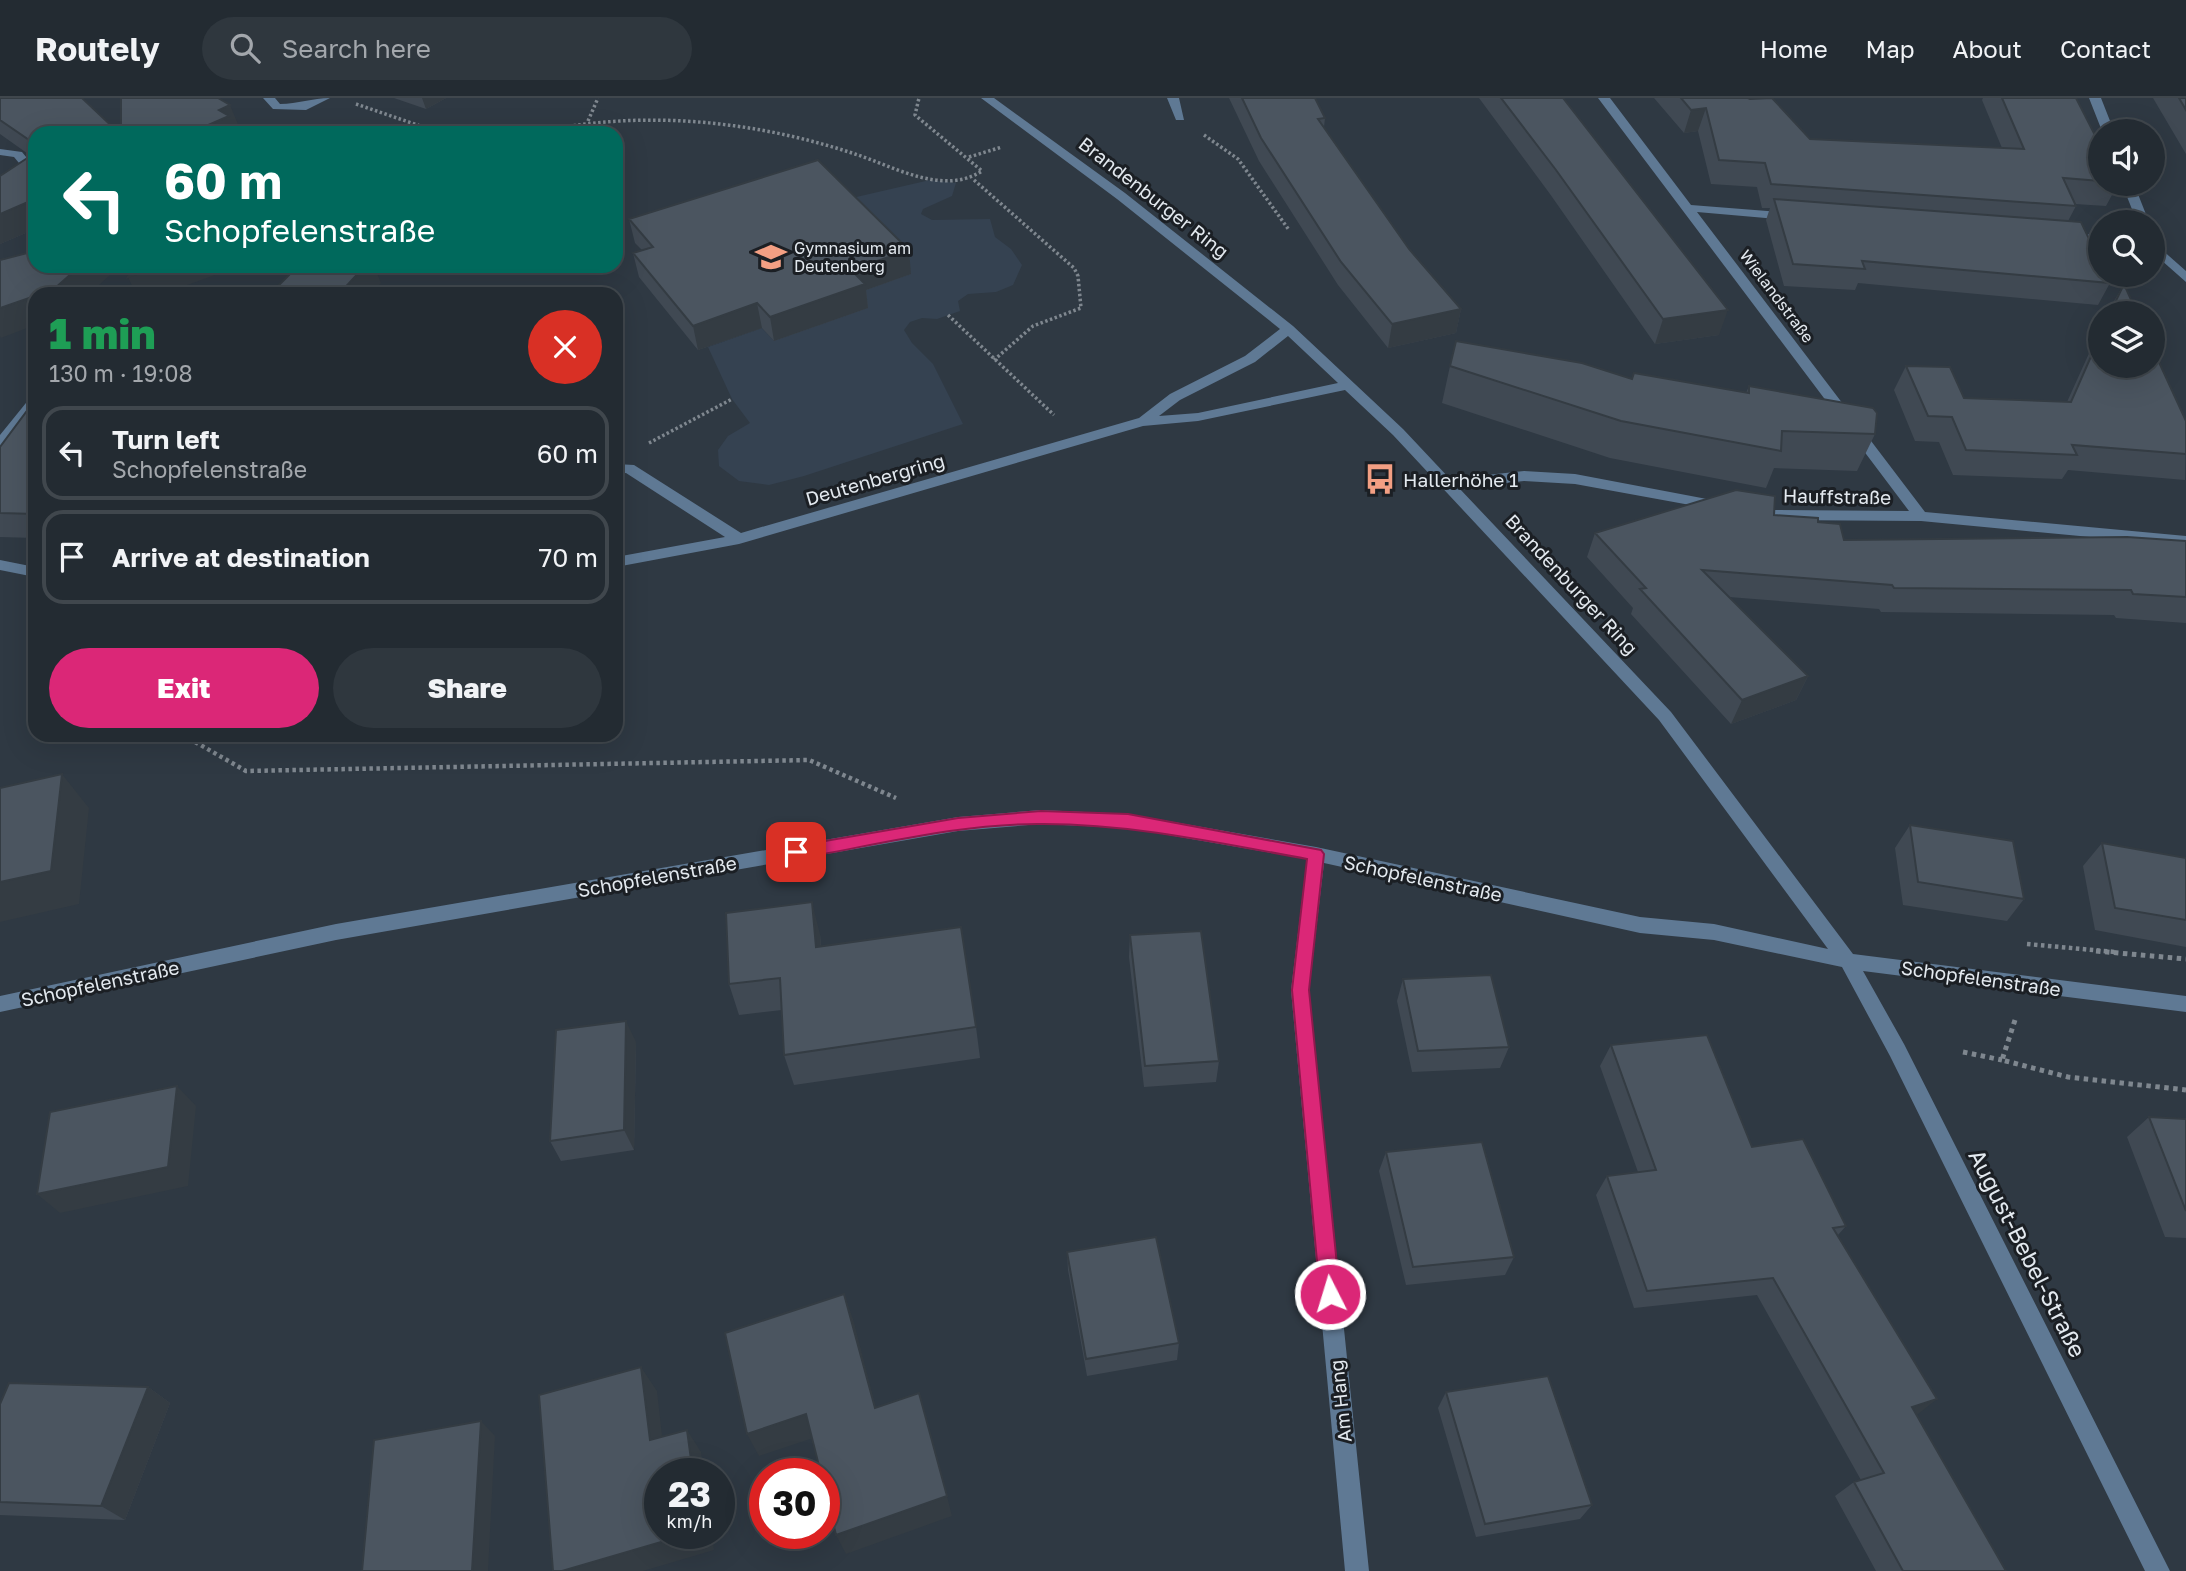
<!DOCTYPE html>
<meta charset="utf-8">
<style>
body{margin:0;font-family:"Golos Text",sans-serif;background:#2f373e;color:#f1f3f6;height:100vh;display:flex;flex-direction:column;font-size:26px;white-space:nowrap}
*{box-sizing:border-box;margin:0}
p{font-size:23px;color:#a3a7ac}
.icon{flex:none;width:38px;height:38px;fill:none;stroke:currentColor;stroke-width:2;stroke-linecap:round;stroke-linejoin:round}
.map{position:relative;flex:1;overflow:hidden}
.panel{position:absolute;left:28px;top:189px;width:595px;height:455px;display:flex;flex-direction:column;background:#232b32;border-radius:21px;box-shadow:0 7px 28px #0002,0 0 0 2px #40474d}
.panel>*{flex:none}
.banner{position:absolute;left:28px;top:28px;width:595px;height:147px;border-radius:21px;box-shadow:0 7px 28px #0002,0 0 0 2px #40474d;background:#00695c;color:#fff;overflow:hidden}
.buttons{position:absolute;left:2088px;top:21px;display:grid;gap:14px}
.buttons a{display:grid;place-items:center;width:77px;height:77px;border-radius:50%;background:#232b32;box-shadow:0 7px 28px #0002,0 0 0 2px #40474d;font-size:35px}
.speed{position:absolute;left:644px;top:1360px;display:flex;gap:14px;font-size:35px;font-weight:700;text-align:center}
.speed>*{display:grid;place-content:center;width:91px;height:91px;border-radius:50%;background:#232b32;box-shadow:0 7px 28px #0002,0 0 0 2px #40474d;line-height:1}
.speed small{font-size:18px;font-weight:400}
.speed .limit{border:10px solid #d22;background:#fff;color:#111}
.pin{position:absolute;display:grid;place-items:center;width:60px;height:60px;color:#fff;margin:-30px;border-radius:14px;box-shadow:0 4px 10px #0006}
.me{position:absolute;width:77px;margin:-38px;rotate:355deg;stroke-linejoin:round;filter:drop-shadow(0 0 5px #0008)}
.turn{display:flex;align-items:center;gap:24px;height:147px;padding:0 21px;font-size:32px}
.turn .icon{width:91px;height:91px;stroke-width:2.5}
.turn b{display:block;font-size:49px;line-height:60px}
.round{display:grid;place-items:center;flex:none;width:74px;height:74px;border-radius:37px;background:#2f373e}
.summary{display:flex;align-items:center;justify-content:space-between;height:119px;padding:0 21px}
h1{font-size:42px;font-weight:800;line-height:52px;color:#1e9e55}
.primary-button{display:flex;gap:14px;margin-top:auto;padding:14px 21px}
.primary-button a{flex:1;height:80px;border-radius:42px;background:#db2777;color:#fff;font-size:28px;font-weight:800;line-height:80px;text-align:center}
.primary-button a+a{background:#2f373e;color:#f1f3f6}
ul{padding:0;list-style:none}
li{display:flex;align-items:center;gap:21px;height:94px;margin:0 14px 10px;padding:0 7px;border:4px solid #40474d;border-radius:21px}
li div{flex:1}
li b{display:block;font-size:26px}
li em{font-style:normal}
header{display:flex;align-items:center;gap:42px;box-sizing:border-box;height:98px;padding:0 35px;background:#232b32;border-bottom:2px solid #40474d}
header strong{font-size:33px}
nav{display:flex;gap:38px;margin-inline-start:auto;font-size:24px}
.search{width:490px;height:63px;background:#2f373e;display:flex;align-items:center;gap:18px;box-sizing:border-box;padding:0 24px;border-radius:38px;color:#a3a7ac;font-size:26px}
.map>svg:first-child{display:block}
.built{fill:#354251}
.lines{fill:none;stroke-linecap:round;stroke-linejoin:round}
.path-far2{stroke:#7f878f;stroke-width:3.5;stroke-dasharray:2.5 2.5;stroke-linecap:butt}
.path-far1{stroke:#7f878f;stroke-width:4.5;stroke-dasharray:3.5 3.5;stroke-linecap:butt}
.path{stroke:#7f878f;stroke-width:5;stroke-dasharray:4.5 4.5;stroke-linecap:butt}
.minor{fill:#5f7994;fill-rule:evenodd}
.wall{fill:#404953}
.shaded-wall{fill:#343c43}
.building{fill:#4b5560;stroke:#343c43;stroke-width:2}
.route{fill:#db2777;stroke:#8e194d;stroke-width:2}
.labels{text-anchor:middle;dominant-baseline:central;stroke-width:6;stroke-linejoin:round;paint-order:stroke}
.far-poi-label{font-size:16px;fill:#e3e9ef;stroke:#1b1f24;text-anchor:start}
.far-street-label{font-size:16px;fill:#e3e9ef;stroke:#1b1f24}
.street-label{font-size:19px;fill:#e3e9ef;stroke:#1b1f24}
.poi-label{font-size:19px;fill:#e3e9ef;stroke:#1b1f24;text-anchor:start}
.near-street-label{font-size:23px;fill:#e3e9ef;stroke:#1b1f24}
</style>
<header>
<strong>Routely</strong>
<div class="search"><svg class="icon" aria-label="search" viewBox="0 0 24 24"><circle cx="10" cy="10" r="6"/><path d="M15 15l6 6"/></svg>Search here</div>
<nav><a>Home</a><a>Map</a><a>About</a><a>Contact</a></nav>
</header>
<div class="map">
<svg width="2186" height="1473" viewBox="0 0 2186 1473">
<rect width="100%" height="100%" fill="#2f3943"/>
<path class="built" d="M 930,82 L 956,85 L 952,98 L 923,111 L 921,116 L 932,122 L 990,121 L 995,139 L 1011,151 L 1022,167 L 1013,187 L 996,194 L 968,196 L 958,203 L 960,213 L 937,221 L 922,220 L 910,224 L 904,232 L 912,245 L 933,266 L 963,326 L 804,378 L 769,387 L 739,383 L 719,368 L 718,352 L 728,338 L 750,325 L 732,301 L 708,249 L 762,230 L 774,243 L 839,103 Z"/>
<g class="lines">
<path class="path-far2" d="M 356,6 L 441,35
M 588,23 L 598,0
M 534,35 C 639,11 753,22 855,56 C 895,69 943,98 982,73 L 915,17 L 919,0
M 1204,37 L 1238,61 L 1289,132
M 969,59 L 1002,49
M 974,82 L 1074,170 L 1078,178 L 1081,210 L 1033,228 L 994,262
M 948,217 L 1054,317
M 649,345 L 732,301"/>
<path class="path-far1" d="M 183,637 L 246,673 L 809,662 L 896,700
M 2027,846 L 2115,854"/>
<path class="path" d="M 2096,853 L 2186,861
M 2015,922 L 2002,962 L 2068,979 L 2186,992
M 1963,954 L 2002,962"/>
<path class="minor" d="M 263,0 L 275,0 L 280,6 C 298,6 312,0 330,0 L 306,12 L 273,11 Z
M 981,0 L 994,0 L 1125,95 L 1293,228 L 1403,331 L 1450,381 L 1524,373 L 1575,376 L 1728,405 L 1728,411 L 1723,413 L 1575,386 L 1524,383 L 1459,390 L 1671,614 L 1853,856 L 2186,898 L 2186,914 L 1863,873 L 1904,946 L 2170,1473 L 2145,1473 L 1890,958 L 1842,869 L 1714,842 L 1640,835 L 1324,765 L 1309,892 L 1369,1473 L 1345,1473 L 1291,892 L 1307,761 L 1128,730 L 1041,726 L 958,733 L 336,842 L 0,914 L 0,898 L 336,826 L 958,719 L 1041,712 L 1128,716 L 1316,749 L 1640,819 L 1714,826 L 1828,851 L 1659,622 L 1393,337 L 1345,292 L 1198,323 L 1143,328 L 739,446 L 616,469 L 616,459 L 725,439 L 626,375 L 616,376 L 616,366 L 634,367 L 741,435 L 1139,320 L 1170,296 L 1245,258 L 1280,231 L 1117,101 ZM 1288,238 L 1338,285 L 1198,315 L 1159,318 L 1180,302 L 1255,264 Z
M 1167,0 L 1179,0 L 1184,22 L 1176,22 Z
M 1598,0 L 1610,0 L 1691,107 L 1793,115 L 1793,121 L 1789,122 L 1697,114 L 1925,414 L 2186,438 L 2186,448 L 1921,423 L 1774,422 L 1752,417 L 1752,411 L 1774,412 L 1909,413 Z
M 2089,0 L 2101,0 L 2114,33 L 2102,33 Z
M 0,51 L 22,54 L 31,65 L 21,79 L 0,88 L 0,80 L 13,73 L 19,65 L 14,59 L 0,57 Z
M 2122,86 L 2134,86 L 2149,124 L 2137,124 Z
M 2065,135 L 2100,137 L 2100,145 L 2061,142 L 2061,136 Z
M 2152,143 L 2186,173 L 2186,184 L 2152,154 Z
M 35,299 L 35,312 L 5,349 L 0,350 L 0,337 L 30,300 Z
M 0,462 L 35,469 L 35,479 L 0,472 Z"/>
</g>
<path class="wall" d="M 0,0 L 35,35 L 35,131 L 0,146 L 0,78 L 31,58 L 0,36 Z
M 394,0 L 446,0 L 426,11 Z
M 1229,0 L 1315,0 L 1325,20 L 1324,29 L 1409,151 L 1461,211 L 1456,235 L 1388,250 L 1338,187 L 1259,63 Z
M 1479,0 L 1563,0 L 1719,237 L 1655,246 L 1550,96 Z
M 1654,0 L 1748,0 L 1810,41 L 2002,50 L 1982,2 L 1983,0 L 2076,0 L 2100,47 L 2100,86 L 2118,86 L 2106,108 L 2075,106 L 2076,108 L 2068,123 L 2110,185 L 2098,207 L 1858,185 L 1855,192 L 1784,188 L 1766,122 L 1770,110 L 1762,110 L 1757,89 L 1711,86 L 1698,33 L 1684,35 Z
M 2153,0 L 2186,0 L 2186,56 Z
M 629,121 L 911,176 L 866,192 L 868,210 L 774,243 L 762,230 L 698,252 L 639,179 L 633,155 L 642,152 L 635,145 Z
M 2124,186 L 2137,215 L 2107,215 L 2110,210 Z
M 2100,231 L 2100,268 L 2186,323 L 2185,382 L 2068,372 L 2062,381 L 1953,377 L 1939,344 L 1915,343 L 1894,292 L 1906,268 L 1964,300 L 2067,304 Z
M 1450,268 L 1632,281 L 1634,275 L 1746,295 L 1749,288 L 1875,336 L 1857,373 L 1774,370 L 1766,390 L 1610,360 L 1442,305 Z
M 35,302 L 35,440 L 0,439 L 0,349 Z
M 1774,417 L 1818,424 L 1844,442 L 2186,443 L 2186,525 L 2116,520 L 2114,517 L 1881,514 L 1879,511 L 1729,499 L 1808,578 L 1796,602 L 1731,626 L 1631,516 L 1633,510 L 1587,459 L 1595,435 Z
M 1910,727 L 2024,801 L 2007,823 L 1903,807 L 1895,750 Z
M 2102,745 L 2186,760 L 2186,849 L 2095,832 L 2083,768 Z
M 820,836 L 821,849 L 976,929 L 980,960 L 794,987 L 784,957 L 782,912 L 739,917 L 729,886 Z
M 1130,837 L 1219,963 L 1216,984 L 1144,989 L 1129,859 Z
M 1403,881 L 1509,949 L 1500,970 L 1412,974 L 1397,903 Z
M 636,944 L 634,1052 L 561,1063 L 550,1043 Z
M 1611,947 L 1752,1049 L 1846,1128 L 1838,1137 L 1917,1317 L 2006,1473 L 1876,1473 L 1835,1398 L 1854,1384 L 1861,1382 L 1757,1197 L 1634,1210 L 1596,1097 L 1607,1078 L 1638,1074 L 1600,968 Z
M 2149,1019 L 2186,1021 L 2186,1140 L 2165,1139 L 2127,1039 Z
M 1386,1054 L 1514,1159 L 1505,1177 L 1406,1187 L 1379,1073 Z
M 1067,1154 L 1179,1245 L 1177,1262 L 1087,1278 L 1068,1172 Z
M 148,1289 L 170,1305 L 125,1422 L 0,1417 L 0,1306 Z
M 1446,1294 L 1592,1407 L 1580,1421 L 1476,1439 L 1438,1310 Z"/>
<path class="shaded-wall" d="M 422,0 L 446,0 L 426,11 Z
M 230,7 L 240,31 L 236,33 L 237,35 L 190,35 L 219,12 Z
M 1706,10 L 1698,33 L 1684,35 L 1691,12 Z
M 35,101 L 35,131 L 0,146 L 0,116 Z
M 909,152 L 911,176 L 866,192 L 868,210 L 774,243 L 770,219 L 851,172 Z
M 80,168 L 120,168 L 89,196 L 40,196 Z
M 160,168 L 240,168 L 162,196 L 136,196 L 128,179 Z
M 365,168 L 374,168 L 381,185 L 371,196 L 339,196 Z
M 35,198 L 35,227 L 1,240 L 0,238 L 0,210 Z
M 757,205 L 762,230 L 698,252 L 693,228 Z
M 1461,211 L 1456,235 L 1388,250 L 1392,226 Z
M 1728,212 L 1719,237 L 1655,246 L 1663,221 Z
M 1808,578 L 1796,602 L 1731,626 L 1742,602 Z
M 62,676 L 89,710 L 79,806 L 0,824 L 0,784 Z
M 812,804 L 820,836 L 823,881 L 816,849 Z
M 626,923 L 636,944 L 634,1052 L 624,1032 Z
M 177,988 L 196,1008 L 188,1088 L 60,1115 L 37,1096 Z
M 844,1196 L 853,1221 L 882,1333 L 875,1310 Z
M 641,1269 L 657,1293 L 665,1364 L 650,1342 Z
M 148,1289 L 170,1305 L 125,1422 L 101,1408 Z
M 1937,1301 L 1917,1317 L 1893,1325 L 1912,1309 Z
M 806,1316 L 816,1339 L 759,1358 L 747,1336 Z
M 481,1323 L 495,1338 L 488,1473 L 472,1473 Z
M 687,1332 L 701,1354 L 704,1376 L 693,1376 Z
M 947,1398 L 952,1418 L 846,1456 L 836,1437 Z
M 692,1435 L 712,1435 L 714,1452 L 643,1473 L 562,1473 Z"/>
<path class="building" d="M 0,0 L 82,0 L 119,35 L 35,35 L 35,46 L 0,22 Z
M 121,0 L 218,0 L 230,7 L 219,12 L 229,18 L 190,35 L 121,35 Z
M 1242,0 L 1315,0 L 1325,20 L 1318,21 L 1409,151 L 1461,211 L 1392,226 L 1341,164 L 1261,40 Z
M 1501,0 L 1563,0 L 1728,212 L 1663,221 L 1556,72 Z
M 1681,0 L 1748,0 L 1750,1 L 1772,0 L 1810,41 L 2024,51 L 2002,0 L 2076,0 L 2100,47 L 2100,83 L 2063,80 L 2076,108 L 1771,86 L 1765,65 L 1719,62 L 1706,10 L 1691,12 Z
M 2179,0 L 2186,0 L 2186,12 Z
M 35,55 L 35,101 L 0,116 L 0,78 Z
M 818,62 L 909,152 L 851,172 L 865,186 L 770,219 L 757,205 L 693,228 L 633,155 L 653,149 L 629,121 Z
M 1774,101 L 2081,124 L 2100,164 L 2100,177 L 2106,177 L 2110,185 L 1862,163 L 1865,171 L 1793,166 Z
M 35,153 L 35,168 L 80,168 L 54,191 L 40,196 L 35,196 L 35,198 L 0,210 L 0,162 Z
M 136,168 L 160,168 L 128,179 Z
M 298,168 L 365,168 L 339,196 L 270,196 Z
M 2124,186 L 2137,215 L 2110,215 Z
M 2100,238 L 2100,268 L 2152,268 L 2152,249 L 2186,323 L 2186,356 L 2072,347 L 2077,357 L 1966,352 L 1952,319 L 1928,318 L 1906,268 L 1950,269 L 1964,300 L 2071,304 Z
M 1456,243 L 1582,265 L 1632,281 L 1634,275 L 1749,295 L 1749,288 L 1873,310 L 1877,315 L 1875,336 L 1782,333 L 1781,353 L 1621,323 L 1450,268 Z
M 35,302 L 35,416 L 0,415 L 0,349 Z
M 1736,392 L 1775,398 L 1774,417 L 1818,420 L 1818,424 L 1840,426 L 1844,442 L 2127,439 L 2186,443 L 2186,499 L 2133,496 L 2131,492 L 1894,490 L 1892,487 L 1702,472 L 1808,578 L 1742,602 L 1640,491 L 1646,490 L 1595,435 Z
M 62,676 L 51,773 L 0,784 L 0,690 Z
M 1910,727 L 2013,743 L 2024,801 L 1918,784 Z
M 2102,745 L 2186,760 L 2186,822 L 2115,810 Z
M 812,804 L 816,849 L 961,829 L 976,929 L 784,957 L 780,880 L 729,886 L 726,815 Z
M 1201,833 L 1219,963 L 1145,968 L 1130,837 Z
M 1491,877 L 1509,949 L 1418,953 L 1403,881 Z
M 626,923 L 624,1032 L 550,1043 L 556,932 Z
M 1707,937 L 1752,1049 L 1803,1041 L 1846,1128 L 1833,1130 L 1937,1301 L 1912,1309 L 2006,1473 L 1903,1473 L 1854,1384 L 1884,1375 L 1773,1180 L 1647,1193 L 1607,1078 L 1656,1072 L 1611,947 Z
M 177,988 L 168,1069 L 37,1096 L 50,1014 Z
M 2149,1019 L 2186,1021 L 2186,1113 Z
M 1482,1044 L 1514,1159 L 1413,1169 L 1386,1054 Z
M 1156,1139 L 1179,1245 L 1086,1261 L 1067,1154 Z
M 844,1196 L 875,1310 L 919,1295 L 947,1398 L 836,1437 L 824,1388 L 824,1376 L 821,1376 L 806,1316 L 747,1336 L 725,1235 Z
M 641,1269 L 650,1342 L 687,1332 L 693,1376 L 660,1376 L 660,1435 L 692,1435 L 562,1473 L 553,1473 L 539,1297 Z
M 1548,1278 L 1592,1407 L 1485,1426 L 1446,1294 Z
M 9,1285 L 148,1289 L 101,1408 L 0,1404 L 0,1306 Z
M 481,1323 L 472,1473 L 362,1473 L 374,1342 Z"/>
<path class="route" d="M 1041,713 L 1128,716 L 1321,752 L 1324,756 L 1309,892 L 1340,1196 L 1337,1203 L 1330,1206 L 1323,1203 L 1320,1196 L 1292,892 L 1307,761 C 1219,745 1133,726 1043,726 C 961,725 877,747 796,761 L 788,754 L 796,748 L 958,720 Z"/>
<defs>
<symbol id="school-bare" viewBox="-9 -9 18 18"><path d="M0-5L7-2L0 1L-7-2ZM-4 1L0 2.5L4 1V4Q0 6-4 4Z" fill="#f39f83" stroke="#1b1f24" stroke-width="2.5" paint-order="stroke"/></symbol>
<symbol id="bus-bare" viewBox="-9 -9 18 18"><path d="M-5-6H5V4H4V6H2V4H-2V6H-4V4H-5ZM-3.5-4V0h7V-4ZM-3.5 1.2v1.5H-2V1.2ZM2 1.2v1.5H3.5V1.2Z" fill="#f39f83" stroke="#1b1f24" stroke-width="2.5" paint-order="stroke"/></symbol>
</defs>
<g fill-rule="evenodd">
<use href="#school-bare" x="749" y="137" width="44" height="44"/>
<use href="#bus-bare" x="1358" y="359" width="44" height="44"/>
</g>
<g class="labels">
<g class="far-poi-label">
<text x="794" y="150">Gymnasium am<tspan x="794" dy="18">Deutenberg</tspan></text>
</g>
<g class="far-street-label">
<text transform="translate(1777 198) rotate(53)">Wielandstraße</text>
</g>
<g class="street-label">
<text transform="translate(1154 99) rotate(38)">Brandenburger Ring</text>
<text transform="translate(875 381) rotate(-16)">Deutenbergring</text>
<text transform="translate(1837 398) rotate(1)">Hauffstraße</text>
<text transform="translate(1572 486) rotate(47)">Brandenburger Ring</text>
<text transform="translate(657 778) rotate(-10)">Schopfelenstraße</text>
<text transform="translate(1423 780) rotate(12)">Schopfelenstraße</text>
<text transform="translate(1981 880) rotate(8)">Schopfelenstraße</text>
<text transform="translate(100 885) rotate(-12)">Schopfelenstraße</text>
<text transform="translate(1340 1303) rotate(-96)">Am Hang</text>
</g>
<g class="poi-label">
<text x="1403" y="381">Hallerhöhe 1</text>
</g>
<g class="near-street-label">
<text transform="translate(2028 1155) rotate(63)">August-Bebel-Straße</text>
</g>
</g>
</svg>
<div class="buttons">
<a><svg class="icon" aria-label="sound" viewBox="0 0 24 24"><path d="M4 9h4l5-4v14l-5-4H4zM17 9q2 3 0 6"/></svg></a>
<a><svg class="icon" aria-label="search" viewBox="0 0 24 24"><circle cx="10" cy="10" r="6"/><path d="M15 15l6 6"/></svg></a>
<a><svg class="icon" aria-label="layers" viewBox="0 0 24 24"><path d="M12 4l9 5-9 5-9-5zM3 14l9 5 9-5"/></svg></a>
</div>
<div class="speed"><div>23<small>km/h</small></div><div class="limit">30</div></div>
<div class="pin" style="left:796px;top:754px;background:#d93025"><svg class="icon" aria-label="arrive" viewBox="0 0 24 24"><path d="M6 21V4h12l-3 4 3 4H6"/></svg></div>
<svg class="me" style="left:1330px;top:1196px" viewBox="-20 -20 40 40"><circle r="17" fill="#db2777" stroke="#fff" stroke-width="3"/><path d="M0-11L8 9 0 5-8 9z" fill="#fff"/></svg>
<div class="banner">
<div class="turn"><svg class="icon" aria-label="left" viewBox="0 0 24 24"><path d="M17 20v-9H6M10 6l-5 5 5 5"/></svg><div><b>60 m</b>Schopfelenstraße</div></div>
</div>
<section class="panel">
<div class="summary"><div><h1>1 min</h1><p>130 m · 19:08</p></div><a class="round" style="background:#d93025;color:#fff"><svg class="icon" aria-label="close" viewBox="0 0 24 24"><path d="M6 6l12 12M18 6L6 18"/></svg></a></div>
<ul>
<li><svg class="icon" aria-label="left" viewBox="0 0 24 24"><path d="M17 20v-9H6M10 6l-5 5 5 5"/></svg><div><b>Turn left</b><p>Schopfelenstraße</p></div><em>60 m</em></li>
<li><svg class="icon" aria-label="arrive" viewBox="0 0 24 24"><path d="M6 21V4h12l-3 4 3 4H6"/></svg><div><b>Arrive at destination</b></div><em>70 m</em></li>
</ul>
<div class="primary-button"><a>Exit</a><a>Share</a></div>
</section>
</div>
